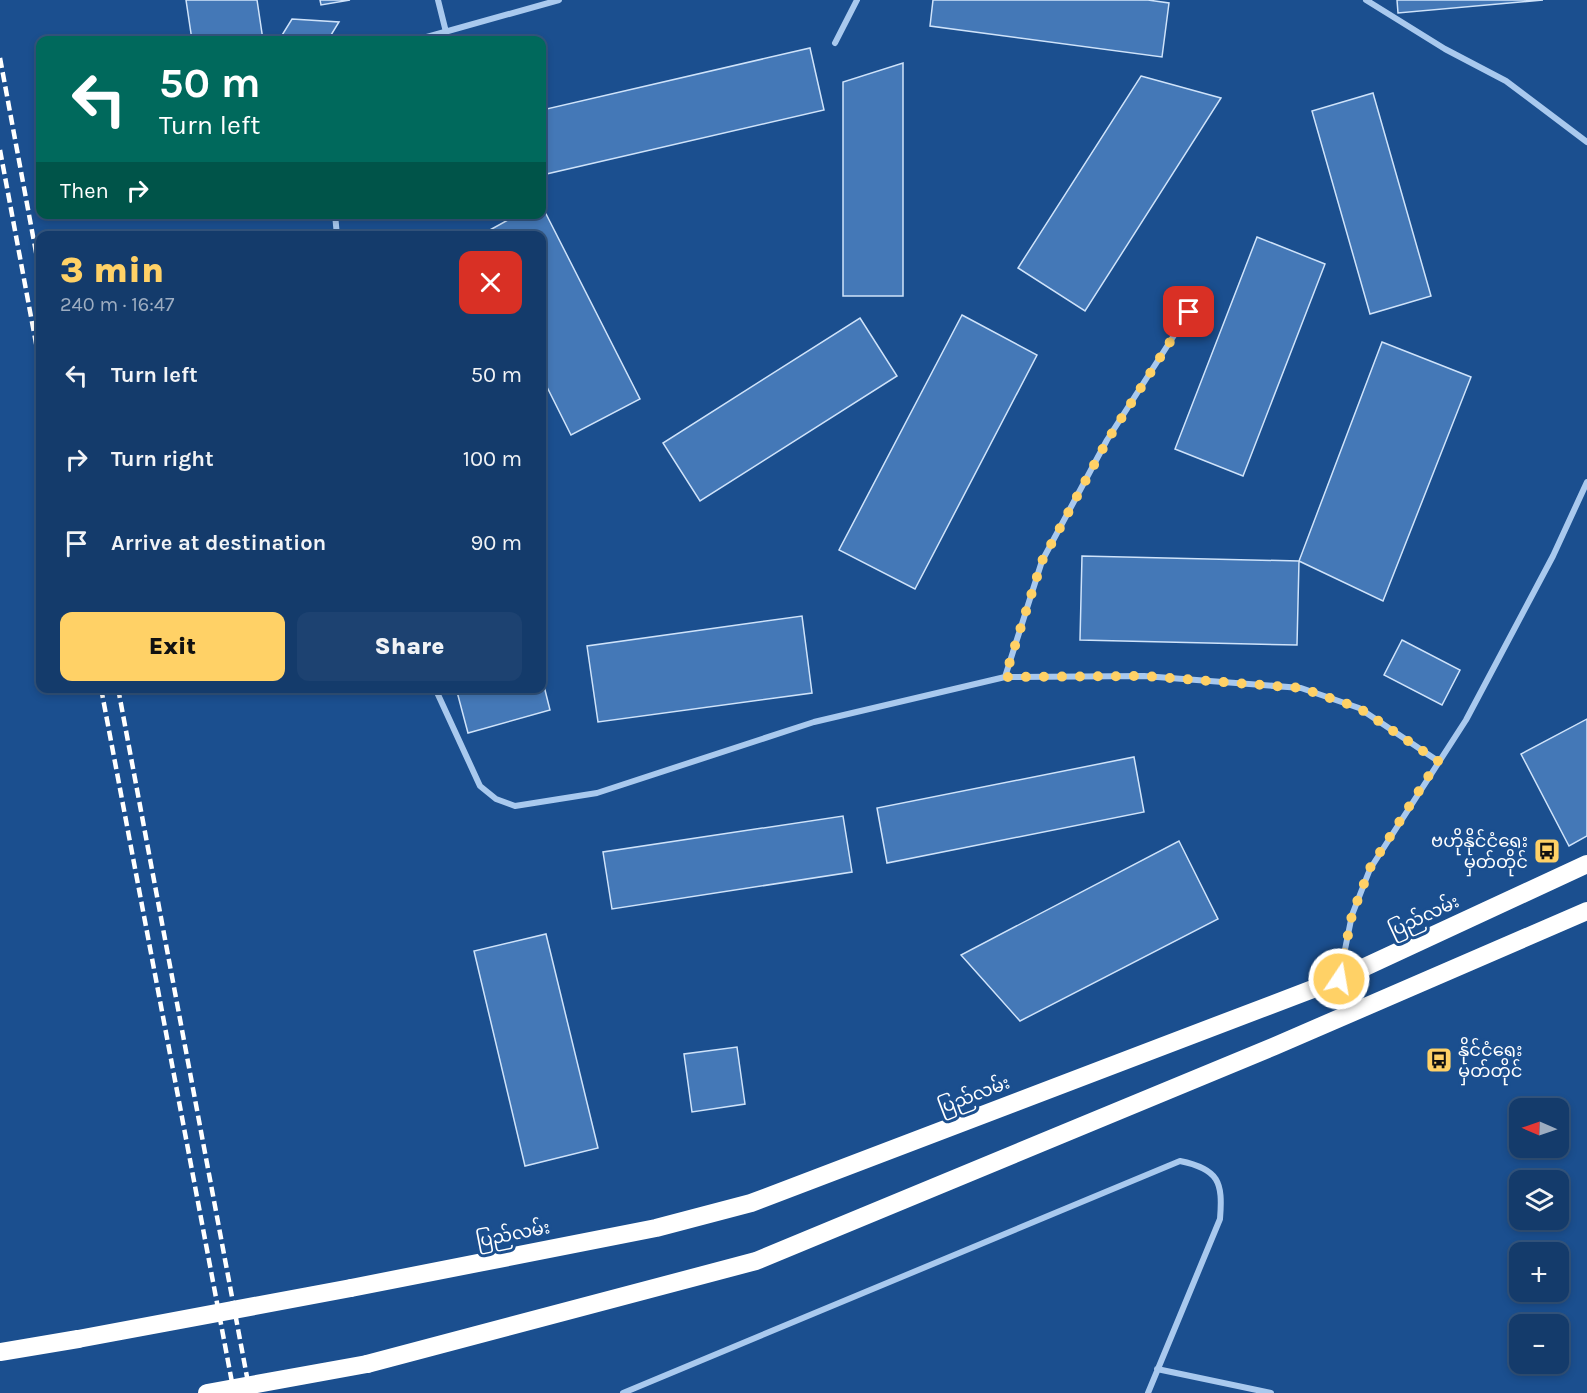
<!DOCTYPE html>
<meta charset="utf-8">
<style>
body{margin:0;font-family:Karla,"Noto Sans Myanmar",sans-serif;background:#1d4271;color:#f1f3f6;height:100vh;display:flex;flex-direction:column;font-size:22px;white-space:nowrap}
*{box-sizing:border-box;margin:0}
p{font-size:20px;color:#9dadc1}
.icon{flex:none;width:33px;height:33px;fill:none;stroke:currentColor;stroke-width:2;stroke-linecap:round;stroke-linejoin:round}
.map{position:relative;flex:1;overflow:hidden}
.sheet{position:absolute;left:36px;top:231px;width:510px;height:462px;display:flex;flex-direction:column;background:#143b6b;border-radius:12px;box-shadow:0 3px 9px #0003,0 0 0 2px #33557e}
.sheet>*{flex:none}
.top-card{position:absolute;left:36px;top:36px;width:510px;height:183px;border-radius:12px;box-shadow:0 3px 9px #0003,0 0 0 2px #33557e;background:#00695c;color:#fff;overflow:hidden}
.needle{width:39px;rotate:272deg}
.buttons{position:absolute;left:1509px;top:1098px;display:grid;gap:12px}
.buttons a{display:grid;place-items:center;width:60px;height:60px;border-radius:12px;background:#143b6b;box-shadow:0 3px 9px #0003,0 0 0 2px #33557e;font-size:30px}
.pin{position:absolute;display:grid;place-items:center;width:51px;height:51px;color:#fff;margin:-26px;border-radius:12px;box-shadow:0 3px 9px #0006}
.me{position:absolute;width:66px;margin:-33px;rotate:12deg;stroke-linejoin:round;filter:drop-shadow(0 0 4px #0008)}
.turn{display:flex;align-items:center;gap:21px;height:126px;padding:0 24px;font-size:27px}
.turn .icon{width:78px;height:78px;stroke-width:2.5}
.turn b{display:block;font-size:42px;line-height:51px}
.then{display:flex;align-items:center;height:57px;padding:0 24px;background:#0003;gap:12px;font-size:22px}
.round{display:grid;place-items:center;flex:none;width:63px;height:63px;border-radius:12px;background:#1d4271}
.overview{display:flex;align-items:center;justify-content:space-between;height:102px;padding:0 24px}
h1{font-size:36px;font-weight:800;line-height:45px;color:#ffd166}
.cta{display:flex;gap:12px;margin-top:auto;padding:12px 24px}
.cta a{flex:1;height:69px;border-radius:12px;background:#ffd166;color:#111;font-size:24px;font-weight:800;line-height:69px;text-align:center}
.cta a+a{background:#1d4271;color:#f1f3f6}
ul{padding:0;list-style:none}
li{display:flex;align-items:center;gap:18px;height:84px;padding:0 24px}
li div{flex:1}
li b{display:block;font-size:22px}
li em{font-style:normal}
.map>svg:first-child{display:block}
.building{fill:#4478b7;stroke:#cfe3fa;stroke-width:1.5}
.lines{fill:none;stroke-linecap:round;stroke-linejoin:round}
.street{stroke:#a9c9ee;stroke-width:6}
.highway{stroke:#fff;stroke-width:18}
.rail{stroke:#fff;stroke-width:4.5;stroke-dasharray:10 4.5;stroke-linecap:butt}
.highway-bridge{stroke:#fff;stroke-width:18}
.route{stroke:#ffd166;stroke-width:10;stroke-dasharray:0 18}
.labels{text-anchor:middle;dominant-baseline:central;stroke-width:6;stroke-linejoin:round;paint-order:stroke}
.poi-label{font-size:18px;fill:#fff;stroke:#1b4f8f;text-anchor:end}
.street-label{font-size:18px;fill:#fff;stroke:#1b4f8f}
</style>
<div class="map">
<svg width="1587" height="1393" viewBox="0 0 1587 1393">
<rect width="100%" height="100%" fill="#1b4f8f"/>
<path class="building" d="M 186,0 L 257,0 L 263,40 L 192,40 Z
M 320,0 L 350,0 L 321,5 Z
M 933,0 L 1148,0 L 1169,3 L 1162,57 L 930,26 Z
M 1397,0 L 1543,0 L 1398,13 Z
M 292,19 L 339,22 L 328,40 L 279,40 Z
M 810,48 L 824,110 L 542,175 L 542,110 Z
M 903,63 L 903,296 L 843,296 L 843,82 Z
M 1141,76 L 1221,98 L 1085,311 L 1018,268 Z
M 1373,93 L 1431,296 L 1370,314 L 1312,111 Z
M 542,206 L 640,399 L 571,435 L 542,377 L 542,236 L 479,236 L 519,214 L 542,214 Z
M 1257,237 L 1325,264 L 1243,476 L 1175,449 Z
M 962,315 L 1037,355 L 915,589 L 839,550 Z
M 860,318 L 897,376 L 700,501 L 663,443 Z
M 1382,342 L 1471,377 L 1383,601 L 1299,561 Z
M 1082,556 L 1299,561 L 1297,645 L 1080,640 Z
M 802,616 L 812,693 L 598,722 L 587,646 Z
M 1402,640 L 1460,670 L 1442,705 L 1384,675 Z
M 542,678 L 550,710 L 468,733 L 456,688 L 542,688 Z
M 1587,719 L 1587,836 L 1569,846 L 1521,754 Z
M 1134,757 L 1144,812 L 887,863 L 877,808 Z
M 843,816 L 852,872 L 612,909 L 603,852 Z
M 1179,841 L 1218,919 L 1020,1021 L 961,955 Z
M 546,934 L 598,1148 L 525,1166 L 474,951 Z
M 737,1047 L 745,1104 L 692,1112 L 684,1054 Z"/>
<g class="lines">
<path class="street" d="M 438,0 L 446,32
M 1366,0 L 1445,49 L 1506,81 L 1587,142
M 416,40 L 559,0
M 835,43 L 857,0
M 335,214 L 337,236
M 1005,677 L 1042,561 L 1107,440 L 1189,312
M 435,688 L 480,786 L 496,799 L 515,806 L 597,793 L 814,722 L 1005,677 L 1144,676 L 1301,688 L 1359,708 L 1438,761
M 1356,1009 L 1339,979 L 1352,915 L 1370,869 L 1466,720 L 1553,556 L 1587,482
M 1157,1369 L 1271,1393
M 623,1393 L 1180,1161 C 1219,1169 1223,1182 1220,1219 L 1148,1393"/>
<path class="highway" d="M 351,1288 L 656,1228 L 751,1203 L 1339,979 L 1587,864
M 0,1352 L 78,1339
M 367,1364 L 756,1261 L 1275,1046 L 1587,911"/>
<path class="rail" d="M 0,58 L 40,274
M 0,150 L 40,365
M 101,688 L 234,1393
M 118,688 L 250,1393"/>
<path class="highway-bridge" d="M 78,1339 L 351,1288
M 207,1393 L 367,1364"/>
</g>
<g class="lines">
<path class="route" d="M 1189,312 L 1107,441 L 1042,561 L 1005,677 L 1144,676 L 1301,688 L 1359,708 L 1438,761 L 1370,868 L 1352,915 L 1339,979"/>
</g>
<defs>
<symbol id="bus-square" viewBox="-11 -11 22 22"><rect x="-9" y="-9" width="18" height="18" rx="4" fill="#ffd166" stroke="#1b4f8f"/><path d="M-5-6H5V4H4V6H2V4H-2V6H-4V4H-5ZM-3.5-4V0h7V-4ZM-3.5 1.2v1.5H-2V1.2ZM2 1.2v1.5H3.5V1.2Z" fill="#111"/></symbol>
</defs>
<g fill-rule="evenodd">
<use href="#bus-square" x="1532" y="836" width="30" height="30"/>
<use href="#bus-square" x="1424" y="1045" width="30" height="30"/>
</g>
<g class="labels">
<g class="poi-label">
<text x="1528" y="841">ဗဟိုနိုင်ငံရေး<tspan x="1528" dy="21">မှတ်တိုင်</tspan></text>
<text x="1458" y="1050" text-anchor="start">နိုင်ငံရေး<tspan x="1458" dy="21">မှတ်တိုင်</tspan></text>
</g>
<g class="street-label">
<text transform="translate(1424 916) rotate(-25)">ပြည်လမ်း</text>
<text transform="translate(974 1095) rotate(-21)">ပြည်လမ်း</text>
<text transform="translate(513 1234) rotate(-11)">ပြည်လမ်း</text>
</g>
</g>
</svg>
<div class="buttons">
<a><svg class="needle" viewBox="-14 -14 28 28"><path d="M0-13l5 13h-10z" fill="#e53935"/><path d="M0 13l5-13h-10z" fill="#9dadc1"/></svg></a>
<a><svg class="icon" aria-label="layers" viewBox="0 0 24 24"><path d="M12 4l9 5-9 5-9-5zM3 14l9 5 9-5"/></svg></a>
<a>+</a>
<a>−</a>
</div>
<div class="pin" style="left:1189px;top:312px;background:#d93025"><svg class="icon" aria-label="arrive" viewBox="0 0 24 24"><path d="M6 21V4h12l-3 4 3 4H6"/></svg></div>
<svg class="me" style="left:1339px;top:979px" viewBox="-20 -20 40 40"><circle r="17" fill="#ffd166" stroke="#fff" stroke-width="3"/><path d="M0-11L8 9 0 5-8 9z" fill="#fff"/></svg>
<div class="top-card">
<div class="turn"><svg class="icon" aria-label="left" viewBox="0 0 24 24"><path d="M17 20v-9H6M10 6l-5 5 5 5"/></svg><div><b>50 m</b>Turn left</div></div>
<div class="then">Then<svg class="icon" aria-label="right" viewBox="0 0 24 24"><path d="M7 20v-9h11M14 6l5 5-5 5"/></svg></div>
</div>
<section class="sheet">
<div class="overview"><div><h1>3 min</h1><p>240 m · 16:47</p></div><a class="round" style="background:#d93025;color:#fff"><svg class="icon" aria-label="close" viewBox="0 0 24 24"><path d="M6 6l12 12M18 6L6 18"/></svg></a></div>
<ul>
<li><svg class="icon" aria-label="left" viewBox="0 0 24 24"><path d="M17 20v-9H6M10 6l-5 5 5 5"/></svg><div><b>Turn left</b></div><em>50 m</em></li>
<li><svg class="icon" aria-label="right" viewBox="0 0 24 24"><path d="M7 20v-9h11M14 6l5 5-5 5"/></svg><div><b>Turn right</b></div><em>100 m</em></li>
<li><svg class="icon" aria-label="arrive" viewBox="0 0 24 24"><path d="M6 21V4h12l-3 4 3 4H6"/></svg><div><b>Arrive at destination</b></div><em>90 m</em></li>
</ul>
<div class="cta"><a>Exit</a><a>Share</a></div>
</section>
</div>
